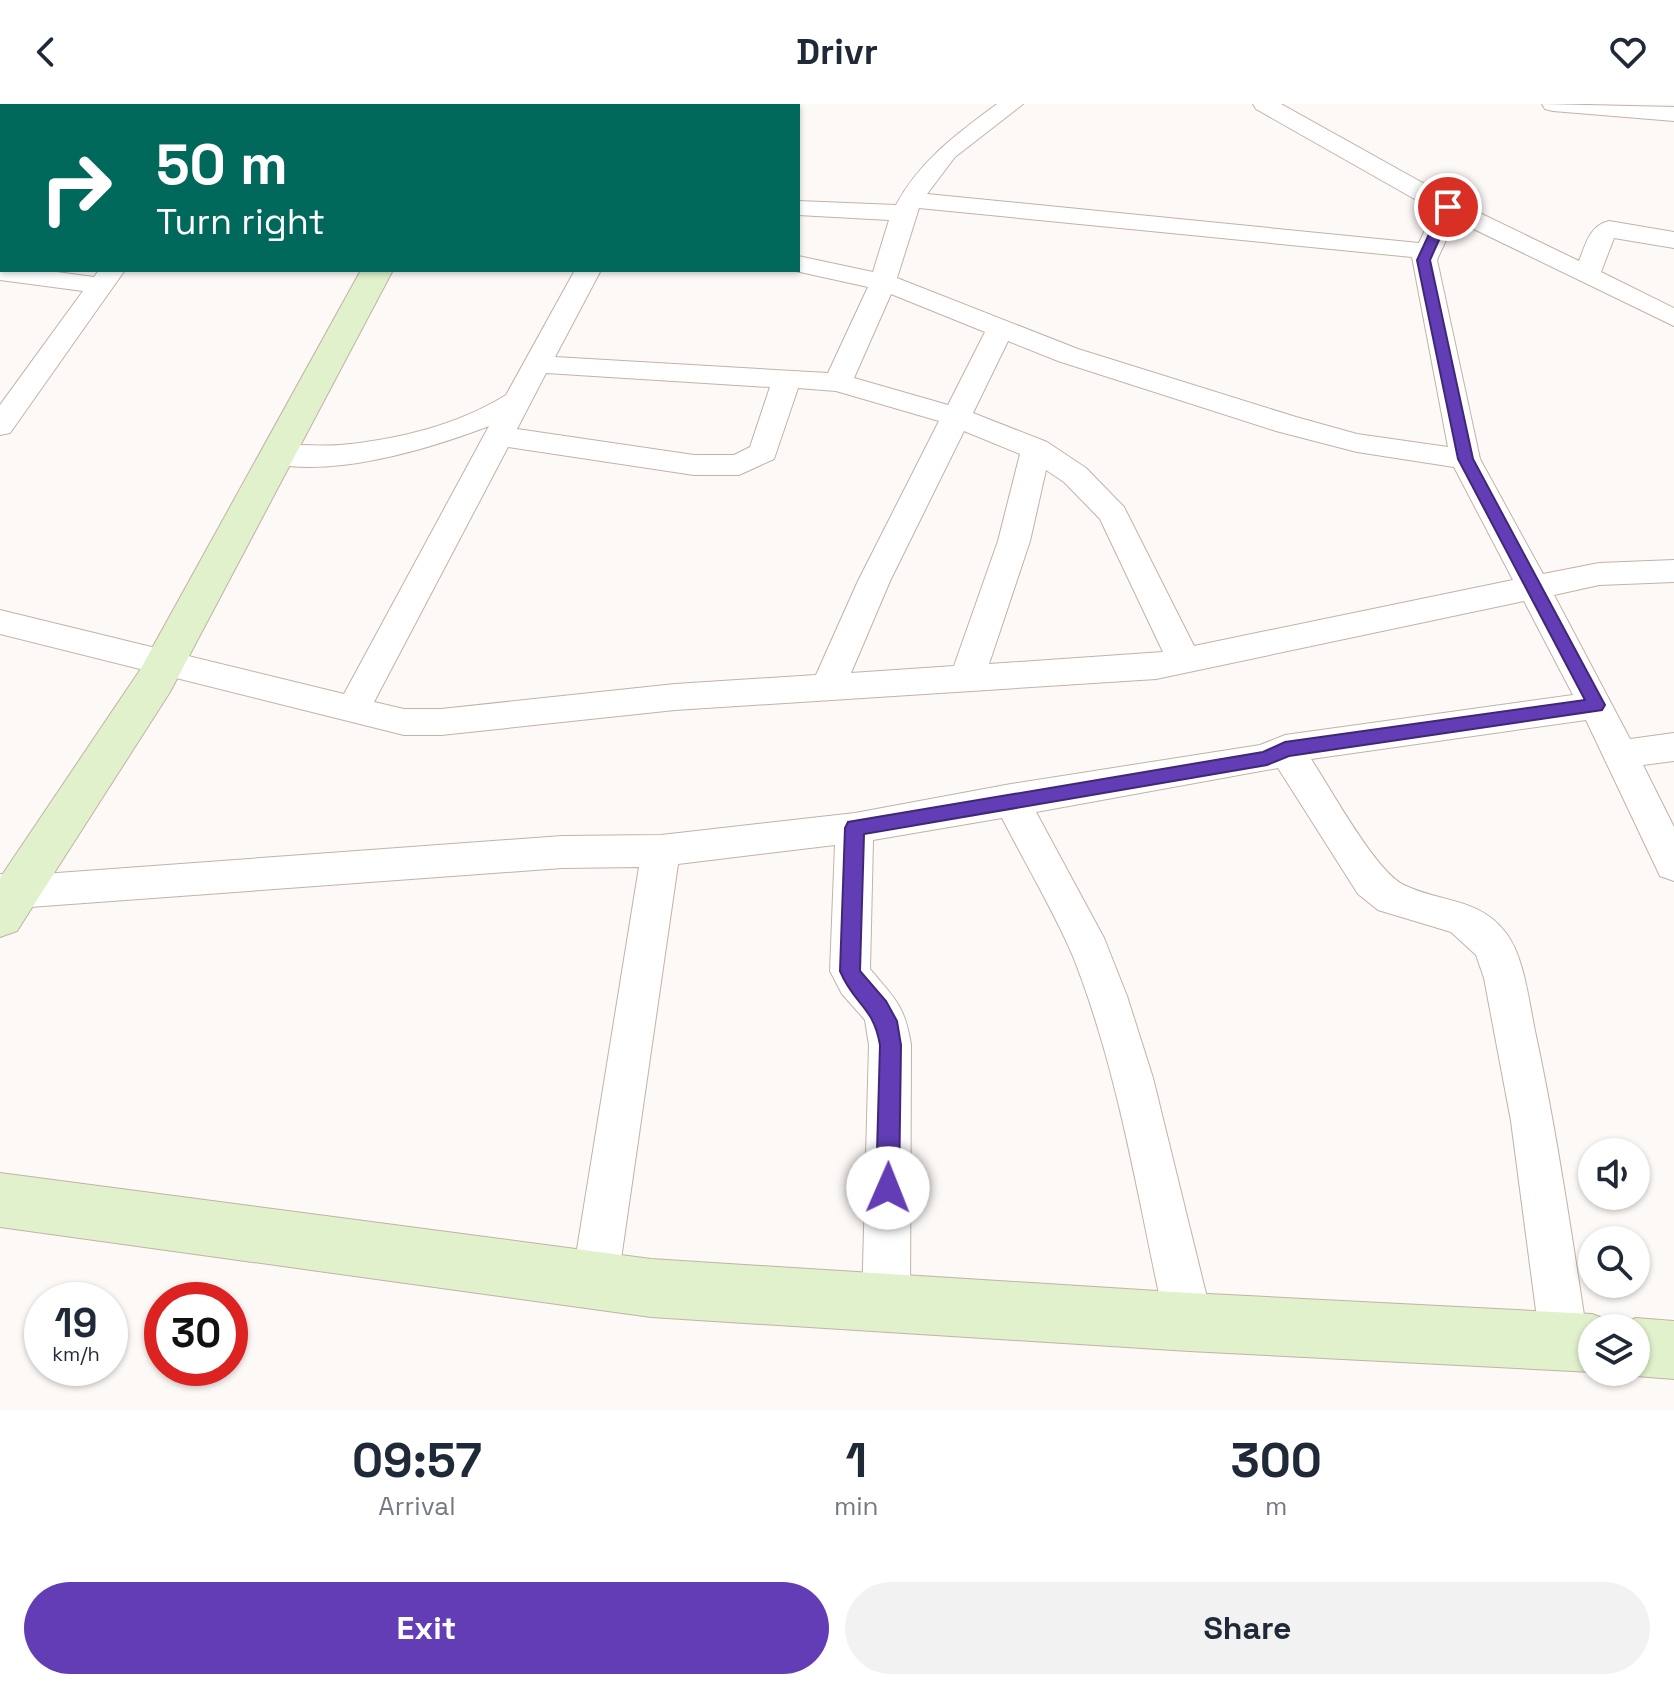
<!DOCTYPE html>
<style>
body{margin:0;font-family:"Space Grotesk",sans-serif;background:#f2f2f3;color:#1f2937;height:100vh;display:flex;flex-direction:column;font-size:30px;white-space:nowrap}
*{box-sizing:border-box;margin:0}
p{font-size:26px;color:#747a83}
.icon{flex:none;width:44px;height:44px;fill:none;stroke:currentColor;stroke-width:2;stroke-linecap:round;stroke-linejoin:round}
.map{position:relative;height:1306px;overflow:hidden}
.panel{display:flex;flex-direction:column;background:#fff;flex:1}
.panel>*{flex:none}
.banner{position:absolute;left:0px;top:0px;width:800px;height:168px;box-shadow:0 2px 6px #0004;background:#00695c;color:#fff;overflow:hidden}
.tools{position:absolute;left:1578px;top:1034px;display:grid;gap:16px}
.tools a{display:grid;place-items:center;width:72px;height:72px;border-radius:50%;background:#fff;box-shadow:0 2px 6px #0004;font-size:40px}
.speed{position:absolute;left:24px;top:1178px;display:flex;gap:16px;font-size:40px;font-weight:700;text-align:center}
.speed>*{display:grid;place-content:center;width:104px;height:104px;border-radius:50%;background:#fff;box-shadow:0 2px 6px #0004;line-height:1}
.speed small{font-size:20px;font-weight:400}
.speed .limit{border:12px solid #d22;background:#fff;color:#111}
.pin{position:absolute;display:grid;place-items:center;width:68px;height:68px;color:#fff;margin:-34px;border:4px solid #fff;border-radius:50%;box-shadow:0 2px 8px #0007}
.me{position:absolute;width:88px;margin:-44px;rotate:1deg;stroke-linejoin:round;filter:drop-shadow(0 0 6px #0008)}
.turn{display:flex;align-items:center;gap:28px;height:168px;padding:0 24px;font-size:36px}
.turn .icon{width:104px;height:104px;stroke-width:2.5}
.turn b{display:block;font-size:56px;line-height:68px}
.eta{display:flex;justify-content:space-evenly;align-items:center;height:136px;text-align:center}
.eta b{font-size:48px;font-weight:700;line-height:56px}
.primary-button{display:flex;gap:16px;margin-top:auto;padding:16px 24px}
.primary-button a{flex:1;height:92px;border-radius:48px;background:#623db6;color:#fff;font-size:32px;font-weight:700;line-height:92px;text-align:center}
.primary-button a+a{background:#f2f2f3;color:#1f2937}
header{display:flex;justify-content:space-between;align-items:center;height:104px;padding:0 24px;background:#fff;font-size:36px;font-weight:700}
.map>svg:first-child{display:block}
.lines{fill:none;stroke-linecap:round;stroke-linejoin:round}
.street-casing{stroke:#c3b2a6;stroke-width:2}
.secondary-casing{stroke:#c3b2a6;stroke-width:2}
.street{fill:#fff;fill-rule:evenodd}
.secondary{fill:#e0f1cb;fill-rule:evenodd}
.route{fill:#623db6;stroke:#402876;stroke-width:2}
</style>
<header><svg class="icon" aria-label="back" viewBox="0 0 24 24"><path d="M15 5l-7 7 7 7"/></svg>Drivr<svg class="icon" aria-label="heart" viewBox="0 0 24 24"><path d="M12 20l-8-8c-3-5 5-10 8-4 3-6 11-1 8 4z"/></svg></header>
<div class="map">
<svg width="1674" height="1306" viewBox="0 0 1674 1306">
<rect width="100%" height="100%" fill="#fdf9f7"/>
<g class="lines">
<defs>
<path id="street" d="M 186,0 L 225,0 L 226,2 L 187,2 Z
M 997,0 L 1023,0 L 955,53 L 927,90 L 1419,139 L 1434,106 L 1256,5 L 1253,0 L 1281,0 L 1457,98 L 1579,157 C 1586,140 1589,122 1609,117 L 1674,128 L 1674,144 L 1614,134 L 1601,168 L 1674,204 L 1674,222 L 1455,116 L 1437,156 L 1480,355 L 1543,470 L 1599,459 L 1674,456 L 1674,478 L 1599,481 L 1554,491 L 1630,635 L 1674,629 L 1674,657 L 1643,661 L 1674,723 L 1674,777 L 1660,772 L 1586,616 L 1311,655 C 1331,685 1375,767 1404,781 C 1440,799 1479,793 1506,829 C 1524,852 1529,898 1535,927 C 1557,1029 1572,1133 1588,1237 L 1581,1254 L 1564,1261 L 1547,1254 L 1540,1237 L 1511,1017 L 1484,874 L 1476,851 L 1451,828 L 1378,806 L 1358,790 L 1278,664 L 1036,708 L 1104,834 L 1127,892 L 1153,974 L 1213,1218 L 1206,1235 L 1189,1242 L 1172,1235 L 1165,1218 C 1138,1096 1119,967 1072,850 C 1052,804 1025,759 1002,714 L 873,736 L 870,865 C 894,894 905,901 911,941 L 910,1199 L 903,1216 L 886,1223 L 869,1216 L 862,1199 L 869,941 L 865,916 L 842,890 L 830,867 L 835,741 L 678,760 L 618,1176 L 611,1192 L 595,1199 L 579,1192 L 572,1176 L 639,763 L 562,764 L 16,804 L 0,802 L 0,770 L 16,772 L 562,732 L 661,731 L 855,709 L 1011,680 L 1260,641 L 1285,631 L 1573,591 L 1524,497 L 1156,575 L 675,606 L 441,631 L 404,631 L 0,530 L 0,506 L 344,590 L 489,322 C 429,345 331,375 266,358 L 262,351 L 266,344 C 290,338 316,343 340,341 C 396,336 458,321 506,291 L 575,166 L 601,166 L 555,253 L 828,269 L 868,183 L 791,166 L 798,166 L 798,152 L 873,168 L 889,116 L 798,111 L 798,97 L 896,101 C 920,56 957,30 997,0 ZM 919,104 L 1412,153 L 1448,343 L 1357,330 L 1296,313 L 1078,245 L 897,174 ZM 891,190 L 985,228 L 948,301 L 854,274 ZM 1008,237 L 1058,257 L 1276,327 L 1357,348 L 1454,363 L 1513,476 L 1194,542 L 1124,403 L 1086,364 L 1047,338 L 973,309 ZM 546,269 L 770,283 L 750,343 L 734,351 L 694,351 L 517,325 ZM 798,284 L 836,287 L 939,317 L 858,477 L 816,571 L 675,580 L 441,605 L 404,605 L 374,598 L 508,343 L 694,371 L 739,371 L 774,355 ZM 964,327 L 1020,350 L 998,437 L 954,562 L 851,569 L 890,477 ZM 1046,366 L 1064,378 L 1100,415 L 1163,548 L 989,560 L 1030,437 Z
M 1542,0 L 1674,3 L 1674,17 L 1553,7 L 1545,5 Z
M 0,38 L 2,38 L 0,54 Z
M 0,160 L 2,166 L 42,166 L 94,173 L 99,166 L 125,166 L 10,329 L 0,331 L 0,301 L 83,187 L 0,176 Z"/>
<path id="secondary" d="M 461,0 L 489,0 L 460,2 Z
M 361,166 L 393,166 L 170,588 L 17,827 L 0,833 L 0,774 L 140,566 Z
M 0,1069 L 651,1155 L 1189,1189 L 1592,1210 L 1613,1218 L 1615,1223 L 1636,1214 L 1674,1217 L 1674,1275 L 1636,1272 L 1626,1268 L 1636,1268 L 1636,1224 L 1592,1224 L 1592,1268 L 1189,1247 L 651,1213 L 0,1123 Z"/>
</defs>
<use href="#street" class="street-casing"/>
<use href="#secondary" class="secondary-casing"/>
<use href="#street" class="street"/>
<use href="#secondary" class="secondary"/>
</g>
<path class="route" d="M 1443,100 L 1454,103 L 1430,156 L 1473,355 L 1605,601 L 1602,606 L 1289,652 L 1267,661 L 864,730 L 860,867 L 886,897 L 897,917 L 901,941 L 899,1084 L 896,1092 L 888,1095 L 880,1092 L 876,1084 L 880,941 C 873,901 854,901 840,867 L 845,724 L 848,718 L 1263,648 L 1285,638 L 1585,596 L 1458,355 L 1417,156 Z"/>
</svg>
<div class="tools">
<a><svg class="icon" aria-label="sound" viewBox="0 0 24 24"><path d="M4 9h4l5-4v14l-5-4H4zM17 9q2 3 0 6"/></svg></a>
<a><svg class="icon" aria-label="search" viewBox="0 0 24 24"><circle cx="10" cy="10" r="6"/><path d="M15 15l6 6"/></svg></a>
<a><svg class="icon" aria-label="layers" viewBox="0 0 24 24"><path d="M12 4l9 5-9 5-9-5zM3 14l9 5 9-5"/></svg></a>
</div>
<div class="speed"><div>19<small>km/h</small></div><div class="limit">30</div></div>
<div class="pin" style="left:1448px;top:103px;background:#d93025"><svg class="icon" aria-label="arrive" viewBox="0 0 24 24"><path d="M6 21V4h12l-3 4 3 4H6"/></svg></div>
<svg class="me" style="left:888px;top:1084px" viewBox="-20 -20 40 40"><circle r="19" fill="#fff"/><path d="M0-13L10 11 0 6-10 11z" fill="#623db6"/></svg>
<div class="banner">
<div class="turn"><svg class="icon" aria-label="right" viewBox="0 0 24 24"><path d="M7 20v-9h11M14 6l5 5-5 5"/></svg><div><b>50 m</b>Turn right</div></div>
</div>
</div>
<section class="panel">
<div class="eta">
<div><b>09:57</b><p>Arrival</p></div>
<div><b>1</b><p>min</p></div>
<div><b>300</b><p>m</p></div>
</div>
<div class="primary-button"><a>Exit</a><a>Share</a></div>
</section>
